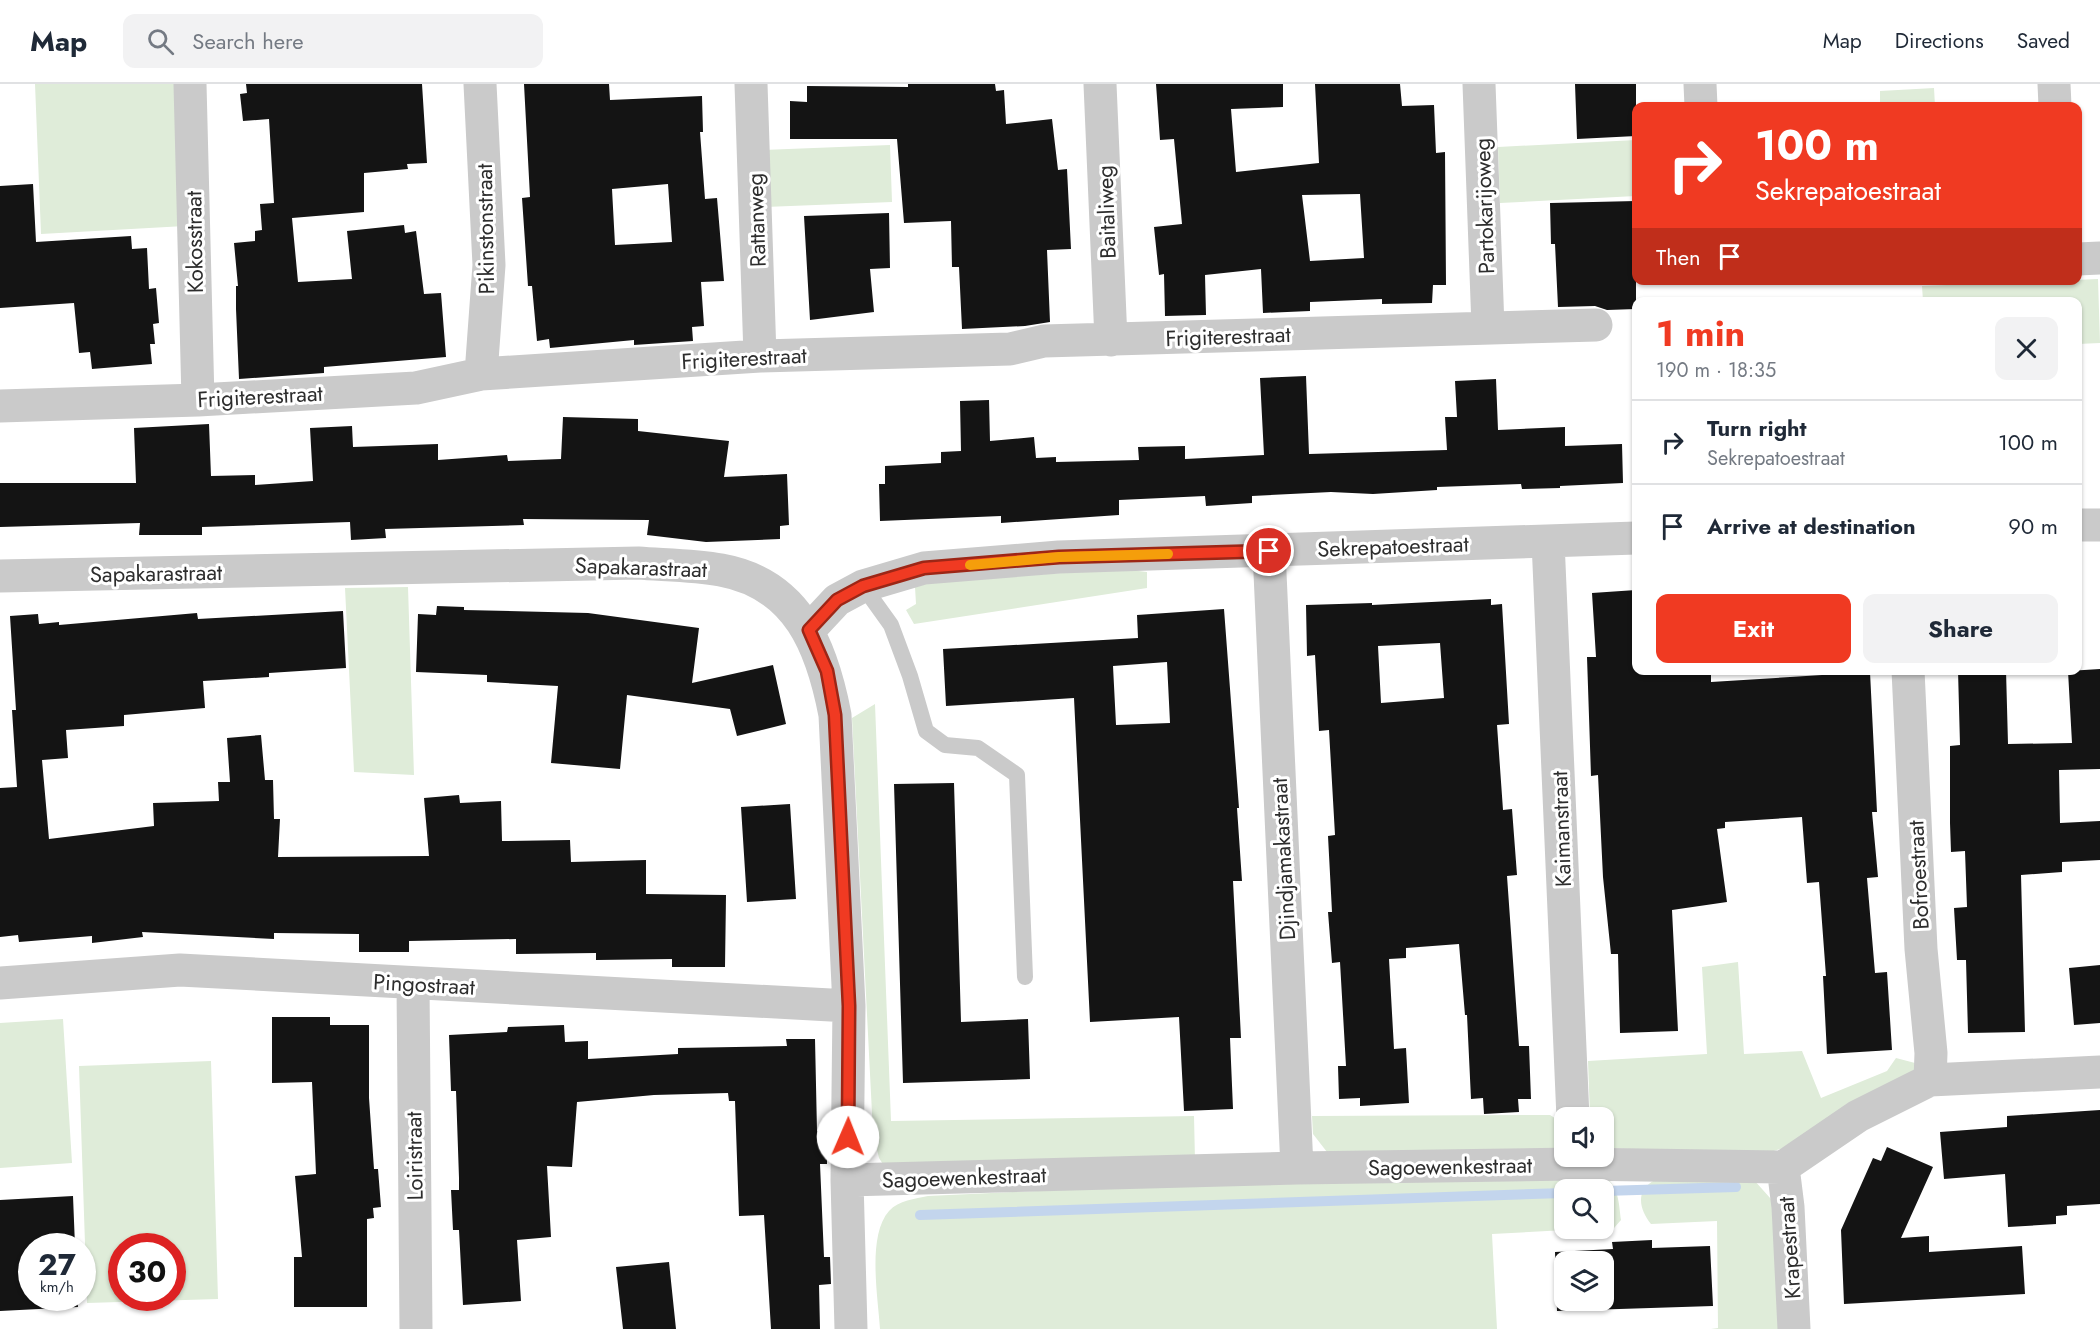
<!DOCTYPE html>
<meta charset="utf-8">
<style>
body{margin:0;font-family:Jost,sans-serif;background:#f2f2f3;color:#1f2937;height:100vh;display:flex;flex-direction:column;font-size:22px;white-space:nowrap}
*{box-sizing:border-box;margin:0}
p{font-size:20px;color:#747a83}
.icon{flex:none;width:33px;height:33px;fill:none;stroke:currentColor;stroke-width:2;stroke-linecap:round;stroke-linejoin:round}
.map{position:relative;flex:1;overflow:hidden}
.drawer{position:absolute;left:1632px;top:213px;width:450px;height:378px;display:flex;flex-direction:column;background:#fff;border-radius:12px;box-shadow:0 2px 4px #0004}
.drawer>*{flex:none}
.top-card{position:absolute;left:1632px;top:18px;width:450px;height:183px;border-radius:12px;box-shadow:0 2px 4px #0004;background:#f03a22;color:#fff;overflow:hidden}
.controls{position:absolute;left:1554px;top:1023px;display:grid;gap:12px}
.controls a{display:grid;place-items:center;width:60px;height:60px;border-radius:12px;background:#fff;box-shadow:0 2px 4px #0004;font-size:30px}
.speed{position:absolute;left:18px;top:1149px;display:flex;gap:12px;font-size:30px;font-weight:700;text-align:center}
.speed>*{display:grid;place-content:center;width:78px;height:78px;border-radius:50%;background:#fff;box-shadow:0 2px 4px #0004;line-height:1}
.speed small{font-size:15px;font-weight:400}
.speed .limit{border:9px solid #d22;background:#fff;color:#111}
.pin{position:absolute;display:grid;place-items:center;width:51px;height:51px;color:#fff;margin:-26px;border:3px solid #fff;border-radius:50%;box-shadow:0 2px 6px #0007}
.me{position:absolute;width:66px;margin:-33px;rotate:1deg;stroke-linejoin:round;filter:drop-shadow(0 0 4px #0008)}
.turn{display:flex;align-items:center;gap:21px;height:126px;padding:0 24px;font-size:27px}
.turn .icon{width:78px;height:78px;stroke-width:2.5}
.turn b{display:block;font-size:42px;line-height:51px}
.then{display:flex;align-items:center;height:57px;padding:0 24px;background:#0003;gap:12px;font-size:22px}
.round{display:grid;place-items:center;flex:none;width:63px;height:63px;border-radius:12px;background:#f2f2f3}
.summary{display:flex;align-items:center;justify-content:space-between;height:102px;padding:0 24px}
h1{font-size:36px;font-weight:700;line-height:45px;color:#f03a22}
.primary-button{display:flex;gap:12px;margin-top:auto;padding:12px 24px}
.primary-button a{flex:1;height:69px;border-radius:12px;background:#f03a22;color:#fff;font-size:24px;font-weight:700;line-height:69px;text-align:center}
.primary-button a+a{background:#f2f2f3;color:#1f2937}
ul{padding:0;list-style:none}
li{display:flex;align-items:center;gap:18px;height:84px;padding:0 24px;border-top:2px solid #e0e1e3}
li div{flex:1}
li b{display:block;font-size:22px}
li em{font-style:normal}
header{display:flex;align-items:center;gap:36px;box-sizing:border-box;height:84px;padding:0 30px;background:#fff;border-bottom:2px solid #e0e1e3}
header strong{font-size:28px}
nav{display:flex;gap:33px;margin-inline-start:auto;font-size:21px}
.search{width:420px;height:54px;background:#f2f2f3;display:flex;align-items:center;gap:15px;box-sizing:border-box;padding:0 21px;border-radius:12px;color:#747a83;font-size:22px}
.map>svg:first-child{display:block}
.green{fill:#dfecd9;fill-rule:evenodd}
.lines{fill:none;stroke-linecap:round;stroke-linejoin:round}
.stream{stroke:#c3d5ed;stroke-width:10}
.building{fill:#141414;fill-rule:evenodd}
.service{stroke:#cacaca;stroke-width:16}
.minor{stroke:#cacaca;stroke-width:33}
.route-casing{stroke:#9c2616;stroke-width:15}
.route{stroke:#f03a22;stroke-width:10}
.slow{stroke:#f59e0b;stroke-width:10}
.labels{text-anchor:middle;dominant-baseline:central;stroke-width:6;stroke-linejoin:round;paint-order:stroke}
.street-label{font-size:22px;fill:#2d2d2d;stroke:#fff}
</style>
<header>
<strong>Map</strong>
<div class="search"><svg class="icon" aria-label="search" viewBox="0 0 24 24"><circle cx="10" cy="10" r="6"/><path d="M15 15l6 6"/></svg>Search here</div>
<nav><a>Map</a><a>Directions</a><a>Saved</a></nav>
</header>
<div class="map">
<svg width="2100" height="1245" viewBox="0 0 2100 1245">
<rect width="100%" height="100%" fill="#fff"/>
<path class="green" d="M 35,0 L 180,0 L 185,142 L 41,150 Z
M 1934,4 L 1935,22 L 1880,22 L 1880,7 Z
M 1636,56 L 1636,112 L 1500,119 L 1498,63 Z
M 890,61 L 892,118 L 765,123 L 763,66 Z
M 2098,195 L 2100,259 L 2078,260 L 2078,218 L 1923,217 L 1922,202 Z
M 1122,485 L 1147,488 L 1147,504 L 914,540 L 906,526 L 916,520 L 915,503 L 927,498 Z
M 408,503 L 414,691 L 354,688 L 345,504 Z
M 875,620 L 891,1037 L 1194,1032 L 1195,1077 L 886,1085 L 879,1074 L 873,1049 L 852,634 Z
M 1738,878 L 1744,970 L 1802,967 L 1821,1014 L 1887,987 L 1896,974 L 1915,979 L 1914,986 L 1796,1060 L 1764,1070 L 1604,1064 L 1604,1034 L 1590,1033 L 1588,977 L 1707,970 L 1702,883 Z
M 63,935 L 72,1079 L 0,1084 L 0,939 Z
M 211,977 L 218,1215 L 87,1219 L 79,982 ZM 122,1162 L 172,1162 L 172,1214 L 122,1214 Z
M 1550,1031 L 1563,1039 L 1560,1058 L 1554,1067 L 1327,1068 L 1313,1050 L 1312,1032 Z
M 1607,1094 C 1619,1105 1619,1121 1621,1136 L 1614,1144 L 1604,1144 L 1604,1106 L 1564,1106 L 1564,1144 L 1603,1144 L 1492,1150 L 1497,1245 L 880,1245 C 878,1213 867,1152 889,1127 C 899,1116 915,1115 928,1112 L 1295,1095 Z
M 1655,1096 L 1754,1096 L 1779,1124 L 1788,1245 L 1711,1245 L 1718,1244 L 1717,1137 L 1651,1140 C 1639,1125 1635,1106 1655,1096 Z"/>
<g class="lines">
<path class="stream" d="M 1604,1107 L 1736,1103
M 920,1131 L 1564,1109"/>
</g>
<path class="building" d="M 246,0 L 422,0 L 427,79 L 407,80 L 408,85 L 364,89 L 364,128 L 292,134 L 298,198 L 352,195 L 347,147 L 404,141 L 405,149 L 416,147 L 424,210 L 441,209 L 446,273 L 324,283 L 324,289 L 239,295 L 236,225 L 236,202 L 238,202 L 234,159 L 255,157 L 255,147 L 262,146 L 260,120 L 274,119 L 269,35 L 243,37 L 240,10 L 247,9 Z
M 524,0 L 609,0 L 610,16 L 702,12 L 703,48 L 700,48 L 705,115 L 717,114 L 724,197 L 701,198 L 704,242 L 692,243 L 693,257 L 634,261 L 634,256 L 550,264 L 549,255 L 537,257 L 532,202 L 528,202 L 522,114 L 530,113 ZM 668,100 L 672,158 L 615,161 L 612,105 Z
M 908,0 L 995,0 L 996,7 L 1004,6 L 1006,40 L 1052,35 L 1058,86 L 1067,85 L 1071,165 L 1047,166 L 1050,238 L 1025,242 L 962,245 L 959,183 L 952,183 L 951,137 L 904,139 L 897,55 L 790,55 L 790,17 L 807,18 L 807,2 L 908,3 Z
M 1156,0 L 1283,0 L 1283,23 L 1231,25 L 1236,88 L 1319,79 L 1315,0 L 1400,0 L 1402,22 L 1434,21 L 1436,69 L 1445,68 L 1446,201 L 1433,201 L 1432,219 L 1382,220 L 1382,215 L 1310,218 L 1310,227 L 1263,229 L 1261,185 L 1205,191 L 1206,231 L 1165,232 L 1164,190 L 1159,191 L 1154,143 L 1182,140 L 1174,55 L 1160,56 ZM 1360,110 L 1364,174 L 1310,177 L 1302,111 Z
M 1575,0 L 1636,0 L 1636,52 L 1577,55 Z
M 33,100 L 36,158 L 131,152 L 132,165 L 147,164 L 149,205 L 156,204 L 159,239 L 153,240 L 155,260 L 150,260 L 152,280 L 92,285 L 90,268 L 79,269 L 74,219 L 0,224 L 0,102 Z
M 1636,117 L 1636,225 L 1607,226 L 1595,222 L 1558,223 L 1555,160 L 1551,160 L 1550,119 Z
M 889,129 L 890,184 L 870,185 L 874,228 L 810,236 L 804,132 Z
M 1306,292 L 1309,370 L 1447,366 L 1445,333 L 1457,333 L 1455,297 L 1496,295 L 1498,346 L 1565,343 L 1565,362 L 1622,360 L 1623,399 L 1560,402 L 1560,404 L 1522,405 L 1521,400 L 1437,403 L 1437,406 L 1373,410 L 1331,408 L 1252,412 L 1252,419 L 1206,422 L 1205,412 L 1119,416 L 1119,431 L 1001,439 L 1001,432 L 880,437 L 879,400 L 885,400 L 885,382 L 941,379 L 941,368 L 961,367 L 960,317 L 989,316 L 990,357 L 1034,353 L 1036,374 L 1056,373 L 1056,378 L 1139,376 L 1138,363 L 1185,362 L 1185,375 L 1264,371 L 1260,294 Z
M 563,333 L 638,335 L 638,347 L 729,357 L 724,393 L 787,390 L 789,441 L 780,442 L 780,455 L 706,458 L 647,451 L 649,436 L 523,435 L 524,441 L 385,445 L 386,454 L 351,456 L 350,438 L 202,443 L 202,451 L 139,451 L 140,439 L 0,443 L 0,399 L 136,399 L 134,344 L 209,340 L 211,392 L 255,391 L 255,401 L 313,397 L 310,344 L 352,342 L 353,363 L 438,360 L 438,376 L 507,371 L 508,377 L 561,375 Z
M 1636,506 L 1636,586 L 1711,586 L 1711,598 L 1870,588 L 1877,728 L 1872,728 L 1878,793 L 1867,794 L 1875,889 L 1887,888 L 1892,966 L 1827,970 L 1823,892 L 1826,892 L 1819,798 L 1807,799 L 1802,733 L 1725,738 L 1725,744 L 1717,745 L 1727,818 L 1672,826 L 1678,947 L 1620,949 L 1618,870 L 1611,870 L 1603,793 L 1598,691 L 1591,692 L 1587,573 L 1596,573 L 1592,509 Z
M 1491,515 L 1491,521 L 1502,520 L 1509,640 L 1497,641 L 1503,726 L 1512,725 L 1517,791 L 1507,792 L 1519,962 L 1529,962 L 1531,1015 L 1518,1015 L 1519,1028 L 1484,1030 L 1483,1014 L 1471,1015 L 1467,931 L 1465,931 L 1459,860 L 1406,864 L 1406,874 L 1389,875 L 1394,965 L 1406,964 L 1409,1019 L 1360,1022 L 1360,1014 L 1339,1015 L 1338,982 L 1346,982 L 1340,878 L 1332,879 L 1328,828 L 1332,828 L 1328,752 L 1335,751 L 1329,646 L 1319,647 L 1315,571 L 1307,572 L 1306,521 L 1372,519 L 1372,521 ZM 1440,559 L 1444,614 L 1381,619 L 1378,562 Z
M 437,522 L 464,523 L 464,526 L 588,529 L 699,544 L 692,599 L 773,581 L 786,640 L 737,652 L 730,625 L 627,611 L 620,685 L 551,679 L 558,602 L 487,598 L 487,591 L 416,588 L 418,530 L 436,531 Z
M 1224,525 L 1239,724 L 1237,724 L 1242,797 L 1233,797 L 1241,954 L 1230,954 L 1233,1025 L 1184,1027 L 1179,933 L 1090,938 L 1074,614 L 946,622 L 943,565 L 1138,554 L 1137,531 ZM 1167,578 L 1170,639 L 1116,641 L 1113,582 Z
M 343,527 L 346,584 L 269,589 L 269,593 L 203,597 L 205,624 L 124,631 L 124,642 L 66,646 L 68,674 L 42,676 L 49,755 L 154,742 L 153,719 L 219,717 L 218,698 L 230,698 L 227,654 L 261,651 L 265,696 L 273,696 L 274,735 L 280,735 L 278,773 L 429,772 L 424,714 L 459,711 L 460,719 L 501,717 L 502,757 L 570,756 L 571,778 L 646,776 L 646,810 L 726,811 L 725,883 L 672,883 L 672,875 L 596,876 L 596,869 L 516,870 L 516,855 L 409,857 L 409,868 L 359,868 L 359,850 L 274,849 L 274,855 L 142,848 L 143,853 L 92,859 L 92,852 L 19,858 L 18,851 L 0,853 L 0,704 L 17,703 L 12,626 L 16,626 L 10,532 L 38,530 L 39,540 L 59,538 L 59,541 L 197,529 L 198,535 Z
M 2100,585 L 2100,685 L 2059,686 L 2060,739 L 2100,737 L 2100,776 L 2062,778 L 2062,788 L 2021,791 L 2025,948 L 1968,949 L 1966,876 L 1957,876 L 1954,824 L 1967,823 L 1965,767 L 1951,768 L 1950,739 L 1950,662 L 1960,661 L 1958,586 L 2006,586 L 2008,660 L 2072,659 L 2068,587 Z
M 954,699 L 961,938 L 1028,935 L 1030,995 L 903,999 L 894,700 Z
M 790,720 L 796,815 L 747,818 L 741,723 Z
M 2100,881 L 2100,939 L 2074,941 L 2069,884 Z
M 272,933 L 330,933 L 330,941 L 369,941 L 369,1014 L 374,1085 L 378,1085 L 381,1123 L 373,1124 L 374,1134 L 367,1135 L 367,1223 L 294,1223 L 294,1173 L 302,1173 L 295,1092 L 316,1090 L 312,998 L 272,999 Z
M 564,941 L 565,958 L 588,957 L 588,975 L 678,970 L 678,964 L 787,962 L 786,955 L 815,955 L 817,1047 L 827,1047 L 827,1080 L 820,1080 L 824,1173 L 830,1173 L 831,1200 L 819,1201 L 820,1245 L 771,1245 L 764,1131 L 739,1132 L 735,1017 L 729,1017 L 728,1009 L 654,1011 L 577,1018 L 572,1083 L 547,1082 L 551,1153 L 517,1156 L 521,1217 L 463,1221 L 459,1146 L 453,1146 L 451,1106 L 459,1106 L 459,1094 L 456,1007 L 451,1007 L 449,951 L 507,948 L 508,943 Z
M 2100,1026 L 2100,1120 L 2067,1122 L 2067,1131 L 2056,1132 L 2056,1140 L 2008,1143 L 2005,1090 L 1944,1095 L 1940,1048 L 2007,1043 L 2007,1032 Z
M 1887,1063 L 1933,1083 L 1901,1154 L 1929,1152 L 1929,1168 L 2022,1162 L 2025,1210 L 1844,1220 L 1841,1146 L 1873,1074 L 1881,1077 Z
M 73,1112 L 75,1162 L 32,1162 L 32,1214 L 77,1214 L 78,1223 L 0,1227 L 0,1116 Z
M 1652,1156 L 1652,1164 L 1710,1162 L 1713,1222 L 1557,1227 L 1555,1168 L 1613,1165 L 1612,1158 ZM 1564,1178 L 1604,1178 L 1604,1216 L 1564,1216 Z
M 669,1178 L 676,1245 L 623,1245 L 616,1183 Z"/>
<g class="lines">
<path class="service" d="M 863,502 L 891,541 L 910,592 L 926,647 L 945,661 L 978,664 L 1017,691 L 1025,893"/>
<path class="minor" d="M 190,0 L 198,316
M 480,0 L 489,181 L 481,290
M 751,0 L 760,272
M 1100,0 L 1111,256
M 1479,0 L 1488,243
M 1700,0 L 1701,22
M 2054,0 L 2055,22
M 2078,175 L 2100,174
M 0,322 L 198,316 L 416,304 L 481,290 L 760,272 L 1010,265 L 1044,257 L 1596,241
M 2078,441 L 2100,441
M 1548,457 L 1573,1034
M 1269,467 L 1297,1084
M 0,492 L 638,479 C 665,481 695,481 721,486 C 798,500 822,563 835,631 L 849,922 L 847,1096 L 851,1245
M 809,546 L 837,516 L 863,502 L 924,484 L 1059,473 L 1636,454
M 1908,586 L 1921,865 L 1931,969 L 1930,996
M 0,899 L 180,886 L 849,922
M 413,900 L 416,1245
M 1783,1083 L 1788,1123 L 1794,1245
M 847,1096 L 1297,1084 L 1575,1080 L 1783,1083 L 1858,1032 L 1930,996 L 2100,988"/>
</g>
<g class="lines">
<defs>
<path id="route" d="M 848,1053 L 849,922 L 835,631 L 827,587 L 809,546 L 837,516 L 863,502 L 924,484 L 1059,473 L 1269,467"/>
</defs>
<use href="#route" class="route-casing"/>
<use href="#route" class="route"/>
<path class="slow" d="M 970,481 L 1059,473 L 1168,470"/>
</g>
<g class="labels">
<g class="street-label">
<text transform="translate(1484 122) rotate(-92)">Partokarijoweg</text>
<text transform="translate(1106 128) rotate(-92)">Baitaliweg</text>
<text transform="translate(756 136) rotate(-92)">Rattanweg</text>
<text transform="translate(485 145) rotate(-91)">Pikinstonstraat</text>
<text transform="translate(194 158) rotate(-91)">Kokosstraat</text>
<text transform="translate(1228 252) rotate(-2)">Frigiterestraat</text>
<text transform="translate(744 274) rotate(-3)">Frigiterestraat</text>
<text transform="translate(260 312) rotate(-3)">Frigiterestraat</text>
<text transform="translate(1393 462) rotate(-2)">Sekrepatoestraat</text>
<text transform="translate(641 483) rotate(2)">Sapakarastraat</text>
<text transform="translate(156 489) rotate(-1)">Sapakarastraat</text>
<text transform="translate(1561 745) rotate(-92)">Kaimanstraat</text>
<text transform="translate(1283 775) rotate(-93)">Djindjamakastraat</text>
<text transform="translate(1918 791) rotate(-93)">Bofroestraat</text>
<text transform="translate(424 900) rotate(3)">Pingostraat</text>
<text transform="translate(414 1072) rotate(-91)">Loiristraat</text>
<text transform="translate(1450 1082) rotate(-1)">Sagoewenkestraat</text>
<text transform="translate(964 1093) rotate(-2)">Sagoewenkestraat</text>
<text transform="translate(1789 1164) rotate(-94)">Krapestraat</text>
</g>
</g>
</svg>
<div class="controls">
<a><svg class="icon" aria-label="sound" viewBox="0 0 24 24"><path d="M4 9h4l5-4v14l-5-4H4zM17 9q2 3 0 6"/></svg></a>
<a><svg class="icon" aria-label="search" viewBox="0 0 24 24"><circle cx="10" cy="10" r="6"/><path d="M15 15l6 6"/></svg></a>
<a><svg class="icon" aria-label="layers" viewBox="0 0 24 24"><path d="M12 4l9 5-9 5-9-5zM3 14l9 5 9-5"/></svg></a>
</div>
<div class="speed"><div>27<small>km/h</small></div><div class="limit">30</div></div>
<div class="pin" style="left:1269px;top:467px;background:#d93025"><svg class="icon" aria-label="arrive" viewBox="0 0 24 24"><path d="M6 21V4h12l-3 4 3 4H6"/></svg></div>
<svg class="me" style="left:848px;top:1053px" viewBox="-20 -20 40 40"><circle r="19" fill="#fff"/><path d="M0-13L10 11 0 6-10 11z" fill="#f03a22"/></svg>
<div class="top-card">
<div class="turn"><svg class="icon" aria-label="right" viewBox="0 0 24 24"><path d="M7 20v-9h11M14 6l5 5-5 5"/></svg><div><b>100 m</b>Sekrepatoestraat</div></div>
<div class="then">Then<svg class="icon" aria-label="arrive" viewBox="0 0 24 24"><path d="M6 21V4h12l-3 4 3 4H6"/></svg></div>
</div>
<section class="drawer">
<div class="summary"><div><h1>1 min</h1><p>190 m · 18:35</p></div><a class="round"><svg class="icon" aria-label="close" viewBox="0 0 24 24"><path d="M6 6l12 12M18 6L6 18"/></svg></a></div>
<ul>
<li><svg class="icon" aria-label="right" viewBox="0 0 24 24"><path d="M7 20v-9h11M14 6l5 5-5 5"/></svg><div><b>Turn right</b><p>Sekrepatoestraat</p></div><em>100 m</em></li>
<li><svg class="icon" aria-label="arrive" viewBox="0 0 24 24"><path d="M6 21V4h12l-3 4 3 4H6"/></svg><div><b>Arrive at destination</b></div><em>90 m</em></li>
</ul>
<div class="primary-button"><a>Exit</a><a>Share</a></div>
</section>
</div>
